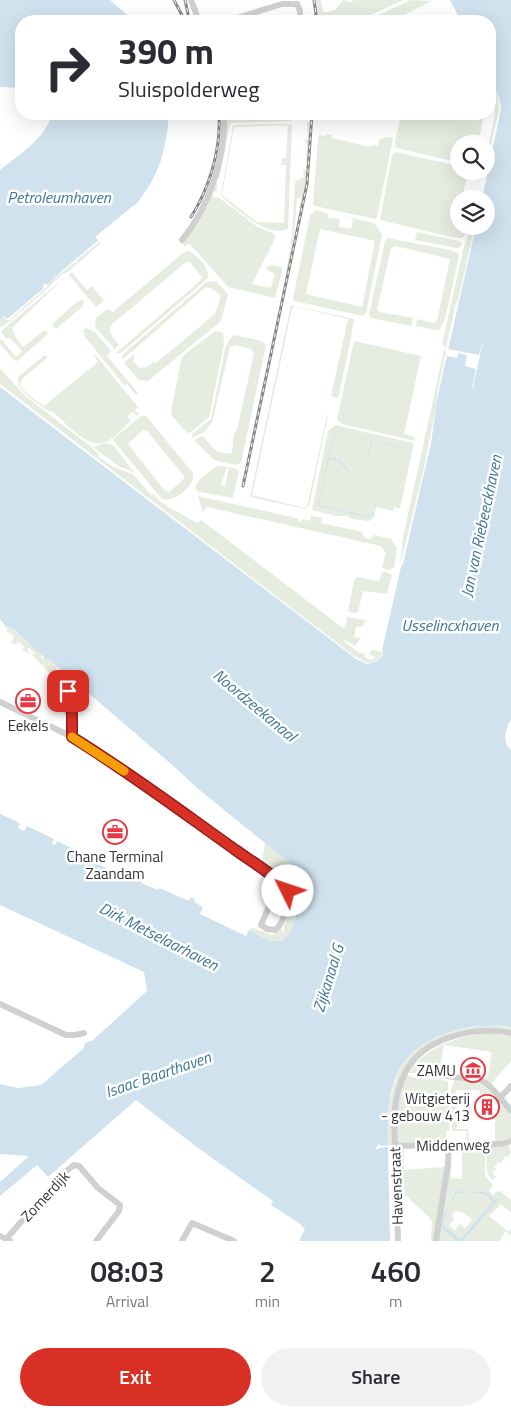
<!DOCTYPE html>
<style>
body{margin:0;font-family:"Titillium Web",sans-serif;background:#f2f2f3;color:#2b2b33;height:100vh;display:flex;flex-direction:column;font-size:19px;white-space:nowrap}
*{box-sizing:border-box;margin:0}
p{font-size:16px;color:#7c7c81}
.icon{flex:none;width:28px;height:28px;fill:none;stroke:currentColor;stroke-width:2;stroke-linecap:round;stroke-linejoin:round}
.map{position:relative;height:1241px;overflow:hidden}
.panel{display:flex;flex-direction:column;background:#fff;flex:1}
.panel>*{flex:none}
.banner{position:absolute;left:15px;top:15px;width:481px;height:105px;border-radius:20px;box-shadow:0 5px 20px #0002;background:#fff;color:#2b2b33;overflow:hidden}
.tools{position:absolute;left:450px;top:135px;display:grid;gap:10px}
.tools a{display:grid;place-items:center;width:45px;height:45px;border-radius:50%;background:#fff;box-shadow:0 5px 20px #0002;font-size:25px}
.pin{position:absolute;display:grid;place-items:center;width:42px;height:42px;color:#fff;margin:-21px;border-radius:10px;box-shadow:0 2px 8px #0006}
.me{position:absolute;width:55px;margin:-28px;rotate:311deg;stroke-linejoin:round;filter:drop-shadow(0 0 4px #0008)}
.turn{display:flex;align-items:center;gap:18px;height:105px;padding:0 20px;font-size:22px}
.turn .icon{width:65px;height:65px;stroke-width:2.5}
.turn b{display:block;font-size:35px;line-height:42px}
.eta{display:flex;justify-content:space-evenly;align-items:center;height:85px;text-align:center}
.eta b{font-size:30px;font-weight:600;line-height:35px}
.action{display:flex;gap:10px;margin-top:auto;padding:10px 20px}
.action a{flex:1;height:58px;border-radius:30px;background:#d93025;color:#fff;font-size:20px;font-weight:600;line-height:58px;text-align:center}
.action a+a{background:#f2f2f3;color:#2b2b33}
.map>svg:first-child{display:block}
.green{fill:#e6ecdf;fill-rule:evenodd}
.water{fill:#cfe2ee;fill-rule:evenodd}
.pier{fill:#fff}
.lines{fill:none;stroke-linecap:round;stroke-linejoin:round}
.minor{stroke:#d0d0d0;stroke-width:6}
.rail-casing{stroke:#888;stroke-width:3}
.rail{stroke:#fff;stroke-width:1;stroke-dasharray:4;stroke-linecap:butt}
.route-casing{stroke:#8d1f18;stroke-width:12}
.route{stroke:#d93025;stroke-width:9}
.slow{stroke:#f59e0b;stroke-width:9}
.labels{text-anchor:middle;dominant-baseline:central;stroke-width:5;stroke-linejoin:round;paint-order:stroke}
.poi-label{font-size:15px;fill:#333;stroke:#fff}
.street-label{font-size:15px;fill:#333;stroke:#fff}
.water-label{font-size:16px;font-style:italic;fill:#3f7597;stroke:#fff}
</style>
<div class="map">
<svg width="511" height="1241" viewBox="0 0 511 1241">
<rect width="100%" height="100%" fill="#fff"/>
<path class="green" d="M 316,0 L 321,0 L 323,12 C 338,12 335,9 343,0 L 351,2 L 354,0 L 403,0 L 358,21 L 319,21 Z
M 411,0 L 432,1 L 398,18 L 399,21 L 366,21 Z
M 490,82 L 498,98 L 499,110 L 486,165 C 486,146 494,128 495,109 C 496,100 490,93 490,82 Z
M 288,114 L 291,114 L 291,116 L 292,116 L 292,121 L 230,123 L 219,180 L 217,177 L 226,120 L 229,118 L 288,118 Z
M 401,114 L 484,114 L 480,135 L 471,134 L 469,144 L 459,144 L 459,162 L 457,162 L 396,148 L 395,142 Z
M 310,121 L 307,178 L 301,208 L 299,208 L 302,198 L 297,198 L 294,234 L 282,299 L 292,236 L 295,182 L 304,177 L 303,168 L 306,171 L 307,144 L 304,140 L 308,139 L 307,122 Z
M 288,124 L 292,125 L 288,228 C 273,241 231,207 221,195 L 233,125 ZM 288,125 L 286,158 L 282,158 L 281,165 L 286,165 L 284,223 L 257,222 L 222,195 L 234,127 Z
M 326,134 L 332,135 L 332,138 L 371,147 L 372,145 L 378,146 L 379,140 L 386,137 L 393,138 L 377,217 L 375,219 L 315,206 L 313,204 L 318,139 L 319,135 L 326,136 Z
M 395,152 L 459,166 L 459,171 L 468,171 L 462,199 L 459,199 L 459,213 L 456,228 L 467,231 L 464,237 L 460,238 L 451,237 L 380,220 L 392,156 Z
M 218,183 L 216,188 L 218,191 L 213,192 L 213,197 L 217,198 L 218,197 L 259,228 L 275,234 L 274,241 L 252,284 L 271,288 L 275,274 L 267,270 L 267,267 L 270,265 L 283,267 L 275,298 L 228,287 L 190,244 L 188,244 L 185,246 L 182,243 L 214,184 Z
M 317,210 L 328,214 L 328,218 L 340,219 L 339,227 L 351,229 L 353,219 L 342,216 L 374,223 L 382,235 L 366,313 L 363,316 L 295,301 L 293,299 L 310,215 ZM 320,229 L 375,241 L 362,307 L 306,294 Z
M 470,226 L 474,226 L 474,230 L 458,300 L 457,302 L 456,302 L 446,348 L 442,344 L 463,251 Z
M 417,232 L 459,241 L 462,244 L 460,247 L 457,248 L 415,240 Z
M 387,238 L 450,250 L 458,253 L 459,256 L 445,319 L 440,329 L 437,330 L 416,326 L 417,319 L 435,323 L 437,321 L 450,259 L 396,246 L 391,248 L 377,310 L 380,312 L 413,318 L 411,326 L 371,318 L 369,315 L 385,241 Z
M 99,242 L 101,243 L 68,272 L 62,274 L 46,290 L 4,326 L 0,327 L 0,320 L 4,317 L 7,320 L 9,320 L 48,286 L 47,285 L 72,264 L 78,262 L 77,260 Z
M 189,251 C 197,256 212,269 207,279 L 121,353 L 116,353 L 200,281 L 203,275 L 201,276 L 190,262 L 186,262 L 110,326 L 110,333 L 119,345 L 113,350 L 113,347 L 95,327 L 96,318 L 108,309 L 113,312 L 184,252 Z
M 72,272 L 87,290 L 92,286 L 104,301 L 96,307 L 69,275 Z
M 65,277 L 12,328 L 16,338 L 23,347 L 43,331 L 46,331 L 48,334 L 17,361 L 15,361 L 0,344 L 0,339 L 4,341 L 4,343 L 16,357 L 22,351 L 10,338 L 7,339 L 2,334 L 2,330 Z
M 216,281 L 228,294 L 222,317 L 220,322 L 148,381 L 139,380 L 124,363 L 135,353 L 133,361 L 139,368 L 147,367 L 154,362 L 156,363 L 215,314 L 220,300 L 220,295 L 212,289 L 206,287 L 122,360 L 123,354 L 207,282 Z
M 83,300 L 84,303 L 82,307 L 57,328 L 53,328 L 53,323 L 78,301 Z
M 291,305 L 354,319 L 350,343 L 338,398 L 331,396 L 348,319 L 294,306 L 292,308 L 252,495 L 305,508 L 307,507 L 327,415 L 328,415 L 309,506 L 305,509 L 250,497 Z
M 86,328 L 95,332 L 111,351 L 107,356 L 138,393 L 136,395 L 127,384 L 125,386 L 85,337 L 83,330 Z
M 215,331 L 223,333 L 224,344 L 209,417 L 191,432 L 187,433 L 172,416 L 171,412 L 181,360 L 183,356 Z
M 234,335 L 262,341 L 266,345 L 241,463 L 236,465 L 214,460 L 194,440 L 203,436 C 212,447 217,456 232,453 L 234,434 L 237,430 L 254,353 L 251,349 L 235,345 L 230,347 L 212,423 L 203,433 L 192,438 L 192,434 L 211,419 L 225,349 L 229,340 Z
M 354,341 L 421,356 L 404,434 L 415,437 L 415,441 L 342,424 L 337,420 Z
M 444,350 L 446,351 L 437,394 L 437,403 L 423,472 L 400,566 L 403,537 Z
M 92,354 L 97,357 L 139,408 L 136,408 L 135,412 L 139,413 L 137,416 L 133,412 L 127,416 L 131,421 C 123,428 113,440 103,443 C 86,448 63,420 52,411 L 51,412 C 41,406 12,389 19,376 L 45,355 L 47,358 L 22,379 L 20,386 L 31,397 L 44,406 L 98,362 Z
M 0,368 L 24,395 L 90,446 L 99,455 L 98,456 L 113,467 L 133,474 L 151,495 L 153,494 L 162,503 L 197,523 L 201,520 L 343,628 L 345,627 L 347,617 L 365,620 L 363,626 L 356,627 L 354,637 L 361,638 L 355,646 L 345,640 L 344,642 L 360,653 L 365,654 L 365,657 L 370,660 L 376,658 L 369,654 L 372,650 L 382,652 L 382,655 L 377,660 L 368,663 L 354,656 L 0,384 Z
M 141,416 L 146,416 L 193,473 C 196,485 173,505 161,498 L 114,441 L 113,439 ZM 143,430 L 147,431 L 184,476 L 184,479 L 169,492 L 165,491 L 128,444 Z
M 335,425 L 414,443 L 400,508 L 394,507 L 393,511 L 376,507 L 374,518 L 369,521 L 352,519 L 348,516 L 336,516 L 312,510 L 328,431 Z
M 107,443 L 113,445 L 134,472 L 120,467 L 93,447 Z
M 217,466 L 227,467 L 221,485 L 225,487 L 229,467 L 237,469 L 239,471 L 233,498 L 199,492 L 195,488 C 197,479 209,472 217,466 Z
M 198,496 L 292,517 L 299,519 L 298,521 L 301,522 L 302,519 L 310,521 L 311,516 L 322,518 L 321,523 L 363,532 L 362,535 L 367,539 L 371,539 L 374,535 L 392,539 L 391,540 L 397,548 L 394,568 L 387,570 L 382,567 L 386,553 L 381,546 L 207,507 L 203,512 Z
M 382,572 L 386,572 L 392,575 L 387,594 L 363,591 L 358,612 L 355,613 L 348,612 L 354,581 L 357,577 L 379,581 Z
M 10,627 L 42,655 L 41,658 L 42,659 L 44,657 L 57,667 L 53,677 L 31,654 L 34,655 L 35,653 L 29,648 L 27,650 L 30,654 L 22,650 L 24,647 L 19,642 L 16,644 L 11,643 L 14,637 L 6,630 Z
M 265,843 C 274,851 288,859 294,868 C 297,873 296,879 297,883 C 298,899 299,937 277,941 C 268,942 257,934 249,930 L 253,928 L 272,935 L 281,929 L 284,933 L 284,927 L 294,901 L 292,900 L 292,894 L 295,895 L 295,891 L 261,866 Z
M 487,1025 L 511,1027 L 511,1032 L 474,1031 L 428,1047 L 400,1082 L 393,1145 L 388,1145 C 386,1068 407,1034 487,1025 Z
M 486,1033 L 511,1036 L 511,1061 L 490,1085 L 484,1080 L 488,1075 L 492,1052 L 444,1045 L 439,1073 L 409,1073 C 426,1046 456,1038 486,1033 Z
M 406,1074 L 412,1077 L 448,1081 L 450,1130 L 446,1131 L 446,1143 L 396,1144 L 397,1106 Z
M 455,1079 C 488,1080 490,1093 511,1112 L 511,1138 L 495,1142 L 495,1122 L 496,1121 L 495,1118 L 494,1095 L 480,1095 L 479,1090 L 456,1090 L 457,1129 L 468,1129 L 469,1142 L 467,1142 L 466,1131 L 452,1131 L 451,1090 Z
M 508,1144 L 511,1152 L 507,1157 L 505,1156 L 501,1163 L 498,1162 L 494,1167 L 496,1169 L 492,1173 L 496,1177 L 493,1180 C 484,1173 487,1160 487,1149 L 489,1146 Z
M 483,1146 L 485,1149 L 485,1176 L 493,1185 L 489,1191 L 493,1195 L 497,1191 L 498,1192 L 500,1191 L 511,1200 L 511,1213 L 501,1204 L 489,1216 L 508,1231 L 511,1229 L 511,1236 L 505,1231 L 500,1241 L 463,1241 L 502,1196 L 495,1200 L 485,1192 L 456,1191 L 453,1193 L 449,1202 L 451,1203 L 456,1194 L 459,1193 C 472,1193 484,1191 494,1202 L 461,1239 L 444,1226 L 445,1217 L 448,1211 L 446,1210 L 443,1218 L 442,1228 L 456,1241 L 437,1241 L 446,1179 L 450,1167 L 450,1149 L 455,1147 L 455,1150 L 451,1150 L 451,1178 L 462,1179 L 462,1150 L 460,1150 L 460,1147 ZM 456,1211 L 464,1213 L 472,1220 L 465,1228 L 460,1224 L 455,1230 L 449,1226 L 454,1219 L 452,1215 Z
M 397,1149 L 404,1149 L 404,1170 L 444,1167 L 436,1241 L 431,1241 L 432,1222 L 430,1218 L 406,1196 L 397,1196 Z"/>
<path class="water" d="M 0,0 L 110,0 L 134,21 L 21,21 L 21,88 L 0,87 Z
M 450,0 L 511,0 L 511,719 C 506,729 501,742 511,750 L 511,1027 C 490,1024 470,1025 450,1032 C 392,1051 387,1090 388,1145 L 380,1146 L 379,1143 L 375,1150 L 380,1148 L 388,1147 L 390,1241 L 299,1241 L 305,1229 L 299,1223 L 271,1205 L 273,1201 L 198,1148 L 136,1100 L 48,1177 L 37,1165 L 0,1196 L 0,1182 L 29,1156 L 0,1154 L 0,1084 L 18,1088 L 41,1085 L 84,1048 L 84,1045 L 89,1041 L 92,1041 L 147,991 L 144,972 L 0,905 L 0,814 L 20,823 L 18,828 L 24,831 L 27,826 L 54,839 L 52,844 L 55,845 L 57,841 L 80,852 L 79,855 L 125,877 L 127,875 L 143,880 L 141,883 L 158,890 L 159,888 L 189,901 L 191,897 L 195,899 L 194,902 L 203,907 L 200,914 L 246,936 L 249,930 C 257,934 268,942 278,941 C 301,937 303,878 291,864 L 197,788 L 178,770 L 58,667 L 44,657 L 12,628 L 10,627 L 7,628 L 0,619 L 0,387 L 356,659 L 367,664 L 377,661 L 383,655 L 382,650 L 401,567 L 403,564 L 431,443 L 438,395 L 476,226 L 486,226 L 486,199 L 482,199 L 501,109 L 499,98 L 490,79 L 490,21 L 461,21 Z
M 51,114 L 168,114 C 169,124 167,134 165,144 C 153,211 92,240 47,285 L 46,283 L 43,286 L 44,288 L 7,319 L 4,316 L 0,320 L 0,170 C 17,156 49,136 51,114 Z
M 337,433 L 406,448 L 394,507 L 406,449 L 372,441 L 363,479 L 371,441 L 337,433 L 334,436 L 329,458 L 339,460 L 374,498 L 376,502 L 374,513 L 367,517 L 318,506 L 333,435 ZM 329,459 L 338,461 L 374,498 L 376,504 L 374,512 L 366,516 L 319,505 Z
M 455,1191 L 486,1192 L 495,1200 L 502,1196 L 463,1241 L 456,1241 L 442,1228 L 443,1217 L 446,1210 L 448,1211 L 445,1217 L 444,1226 L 461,1239 L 493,1202 C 485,1191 472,1193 459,1193 L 456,1194 L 451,1203 L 449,1202 Z"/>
<path class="pier" d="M 134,205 L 137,208 L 100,243 L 95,237 Z
M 484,336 L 473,388 L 472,388 L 476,369 L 465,366 L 467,355 L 458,353 L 457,358 L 446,356 L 447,351 L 448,349 L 479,355 Z"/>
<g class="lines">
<path class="minor" d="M 191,0 L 199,21
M 297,4 L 300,11 L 300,21
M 227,21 L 282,4 L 297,4
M 182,240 C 209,207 226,157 224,114
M 55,679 L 68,691 L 72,714 L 72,737
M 0,702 L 64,733 L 97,753 L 268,874
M 270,904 L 261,925 L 267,929 L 275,930 C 285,922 288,904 288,891 L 285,887 L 268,874 L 270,904 C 275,907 280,911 286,908
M 0,1004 L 66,1035 L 75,1035 L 84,1033
M 439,1075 L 480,1080 C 494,1086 500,1100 511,1110
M 499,1099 L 511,1086
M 394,1146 L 501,1144 L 511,1141
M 0,1236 L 10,1241
M 6,1239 L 64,1173 L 74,1165 L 79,1166 L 98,1188 L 120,1205 L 119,1211 L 96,1241
M 182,1241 L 192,1223 L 234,1241
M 398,1241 L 394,1118 C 395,1103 398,1086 405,1073 C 423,1037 475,1026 511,1033
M 436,1241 L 448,1163 L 449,1145"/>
<defs>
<path id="rail" d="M 174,0 L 185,21
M 185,0 L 189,19
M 314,0 L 317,21
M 191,217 C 210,187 221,149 219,114
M 243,486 L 307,184 L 312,114"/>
</defs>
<use href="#rail" class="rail-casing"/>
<use href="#rail" class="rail"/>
</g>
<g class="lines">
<defs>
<path id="route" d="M 68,691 L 72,714 L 72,737 C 129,772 182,812 237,851 C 251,861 279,878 288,891"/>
</defs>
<use href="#route" class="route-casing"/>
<use href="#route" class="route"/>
<path class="slow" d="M 72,737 L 124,771"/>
</g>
<defs>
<symbol id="office-ring" viewBox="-11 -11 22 22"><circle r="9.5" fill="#fff" stroke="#e63946" stroke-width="1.5"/><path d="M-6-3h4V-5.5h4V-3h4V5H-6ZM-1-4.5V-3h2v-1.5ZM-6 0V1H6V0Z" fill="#e63946"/></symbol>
<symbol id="museum-ring" viewBox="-11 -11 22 22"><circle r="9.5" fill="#fff" stroke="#e63946" stroke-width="1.5"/><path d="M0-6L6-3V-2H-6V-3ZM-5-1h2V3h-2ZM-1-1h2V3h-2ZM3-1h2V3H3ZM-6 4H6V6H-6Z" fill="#e63946"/></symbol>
<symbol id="building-ring" viewBox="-11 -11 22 22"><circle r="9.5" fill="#fff" stroke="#e63946" stroke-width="1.5"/><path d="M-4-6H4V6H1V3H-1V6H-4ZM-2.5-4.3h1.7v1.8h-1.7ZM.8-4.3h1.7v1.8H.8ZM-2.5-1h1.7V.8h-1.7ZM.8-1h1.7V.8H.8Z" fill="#e63946"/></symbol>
</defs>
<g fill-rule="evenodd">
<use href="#office-ring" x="14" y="687" width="28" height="28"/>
<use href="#office-ring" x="101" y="818" width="28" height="28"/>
<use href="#museum-ring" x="459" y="1056" width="28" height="28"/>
<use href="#building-ring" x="473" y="1093" width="28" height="28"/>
</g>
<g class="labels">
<g class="poi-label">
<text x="28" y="725">Eekels</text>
<text x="115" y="856">Chane Terminal<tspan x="115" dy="17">Zaandam</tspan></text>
<text x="456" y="1070" text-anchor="end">ZAMU</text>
<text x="470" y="1098" text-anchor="end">Witgieterij<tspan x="470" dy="17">- gebouw 413</tspan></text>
</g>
<g class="street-label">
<text transform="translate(453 1145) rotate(-1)">Middenweg</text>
<text transform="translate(396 1186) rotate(-92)">Havenstraat</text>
<text transform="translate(45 1196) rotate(-47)">Zomerdijk</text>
</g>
<g class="water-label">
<text x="59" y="197">Petroleumhaven</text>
<text transform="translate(481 526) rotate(-78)">Jan van Riebeeckhaven</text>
<text x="450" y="625">Usselincxhaven</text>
<text transform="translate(255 705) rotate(40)">Noordzeekanaal</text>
<text transform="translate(159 936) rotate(27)">Dirk Metselaarhaven</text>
<text transform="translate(328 978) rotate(-73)">Zijkanaal G</text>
<text transform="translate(158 1074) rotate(-19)">Isaac Baarthaven</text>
</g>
</g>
</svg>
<div class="tools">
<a><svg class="icon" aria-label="search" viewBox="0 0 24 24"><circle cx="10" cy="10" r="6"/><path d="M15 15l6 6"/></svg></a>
<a><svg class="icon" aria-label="layers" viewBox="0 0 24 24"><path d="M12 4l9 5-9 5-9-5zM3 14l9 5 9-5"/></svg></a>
</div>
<div class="pin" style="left:68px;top:691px;background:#d93025"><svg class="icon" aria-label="arrive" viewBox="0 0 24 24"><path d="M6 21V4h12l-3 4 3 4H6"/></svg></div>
<svg class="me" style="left:288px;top:891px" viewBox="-20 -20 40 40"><circle r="19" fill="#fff"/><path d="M0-13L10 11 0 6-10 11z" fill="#d93025"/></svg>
<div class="banner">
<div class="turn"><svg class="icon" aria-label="right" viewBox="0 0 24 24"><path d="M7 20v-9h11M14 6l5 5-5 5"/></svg><div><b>390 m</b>Sluispolderweg</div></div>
</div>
</div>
<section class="panel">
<div class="eta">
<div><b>08:03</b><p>Arrival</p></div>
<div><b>2</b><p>min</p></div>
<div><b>460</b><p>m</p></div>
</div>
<div class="action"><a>Exit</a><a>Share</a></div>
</section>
